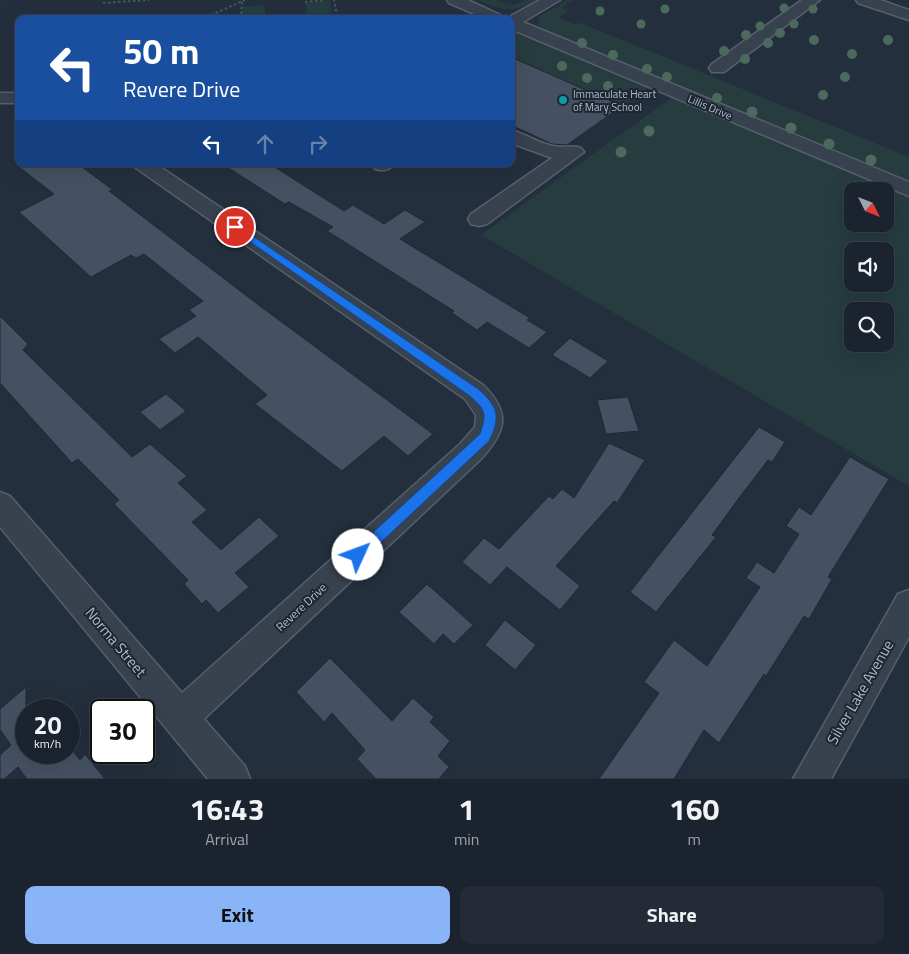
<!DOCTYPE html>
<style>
body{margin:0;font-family:"Titillium Web",sans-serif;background:#242b36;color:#f1f3f6;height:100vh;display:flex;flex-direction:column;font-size:19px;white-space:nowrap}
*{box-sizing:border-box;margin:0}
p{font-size:16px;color:#a0a4aa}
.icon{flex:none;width:28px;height:28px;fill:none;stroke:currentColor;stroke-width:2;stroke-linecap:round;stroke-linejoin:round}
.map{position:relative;height:779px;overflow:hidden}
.side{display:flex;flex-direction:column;background:#1b232e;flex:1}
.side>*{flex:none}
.top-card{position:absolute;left:15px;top:15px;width:500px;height:152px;border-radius:10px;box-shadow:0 5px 20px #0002,0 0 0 1px #39404a;background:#1a4fa0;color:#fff;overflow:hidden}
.needle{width:32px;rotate:132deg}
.buttons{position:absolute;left:844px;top:182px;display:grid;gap:10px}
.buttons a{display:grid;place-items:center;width:50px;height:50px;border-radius:10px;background:#1b232e;box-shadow:0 5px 20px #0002,0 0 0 1px #39404a;font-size:25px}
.speed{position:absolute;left:15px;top:699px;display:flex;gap:10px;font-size:25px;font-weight:700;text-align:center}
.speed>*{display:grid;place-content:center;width:65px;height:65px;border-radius:50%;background:#1b232e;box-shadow:0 5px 20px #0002,0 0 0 1px #39404a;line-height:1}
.speed small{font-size:12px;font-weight:400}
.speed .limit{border:2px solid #111;border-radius:8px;background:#fff;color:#111}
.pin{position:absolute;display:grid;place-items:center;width:42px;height:42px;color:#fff;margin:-21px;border:2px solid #fff;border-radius:50%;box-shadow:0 1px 5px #0007}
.me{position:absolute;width:55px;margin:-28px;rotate:47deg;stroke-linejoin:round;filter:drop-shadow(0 0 4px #0008)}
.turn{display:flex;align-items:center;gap:18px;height:105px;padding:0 25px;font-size:22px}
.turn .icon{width:65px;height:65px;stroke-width:2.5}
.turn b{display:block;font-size:35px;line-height:42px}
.lanes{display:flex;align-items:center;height:48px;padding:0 25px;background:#0003;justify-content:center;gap:25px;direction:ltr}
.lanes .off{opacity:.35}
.eta{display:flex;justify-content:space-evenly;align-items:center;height:85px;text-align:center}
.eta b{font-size:30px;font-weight:700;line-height:35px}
.button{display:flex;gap:10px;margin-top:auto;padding:10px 25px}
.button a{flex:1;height:58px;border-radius:10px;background:#8ab4f8;color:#111;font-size:20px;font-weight:700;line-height:58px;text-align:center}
.button a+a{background:#242b36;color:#f1f3f6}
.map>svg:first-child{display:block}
.green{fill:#263c3f;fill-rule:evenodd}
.building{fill:#455162;stroke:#1f2835}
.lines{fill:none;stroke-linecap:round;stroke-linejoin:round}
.minor-casing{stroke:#565f6c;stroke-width:3}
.path{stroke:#44595c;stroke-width:2;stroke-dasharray:2.5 2.5;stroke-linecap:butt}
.minor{fill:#38414e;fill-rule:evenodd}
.tree{fill:#4b6a5d}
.route{fill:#1a73e8;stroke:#114b97}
.culture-dot{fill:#0f9aa8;stroke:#1d2633;stroke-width:2}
.labels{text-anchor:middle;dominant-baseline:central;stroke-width:4;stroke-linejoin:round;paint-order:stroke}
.far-poi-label{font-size:11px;fill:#b4bcc9;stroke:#1d2633;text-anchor:start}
.far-street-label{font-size:11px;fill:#b4bcc9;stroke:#1d2633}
.street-label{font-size:12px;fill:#b4bcc9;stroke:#1d2633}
.near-street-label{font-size:15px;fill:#b4bcc9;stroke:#1d2633}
</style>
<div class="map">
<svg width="909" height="779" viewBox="0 0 909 779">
<rect width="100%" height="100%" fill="#242f3e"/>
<path class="green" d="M 330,0 L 332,16 L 307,19 L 305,3 Z
M 478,0 L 496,0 L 514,5 L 525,0 L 537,0 C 511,14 504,11 478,0 Z
M 567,0 L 574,0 L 562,7 L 568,11 L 559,18 L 574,24 L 581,23 L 909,157 L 909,181 L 543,29 L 539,25 L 539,17 Z
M 265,5 L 265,19 L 241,19 L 242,7 Z
M 515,32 L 649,87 L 622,106 L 511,57 L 511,33 Z
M 678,93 L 909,190 L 909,486 L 481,235 ZM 852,191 L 885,191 L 885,224 L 852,224 ZM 852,251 L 885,251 L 885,284 L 852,284 ZM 852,311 L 885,311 L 885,344 L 852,344 Z"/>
<path class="building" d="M 511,57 L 622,106 L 567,145 L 552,144 L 511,125 Z
M 15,164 L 78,164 L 113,190 L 109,191 L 260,306 L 433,434 L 408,456 L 384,436 L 342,471 L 255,404 L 267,395 L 198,337 L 175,353 L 159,339 L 196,316 L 189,310 L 203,301 L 144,254 L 136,258 L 131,255 L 91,277 L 19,212 L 54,194 Z
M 222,164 L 270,164 L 344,211 L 353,205 L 384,224 L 405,210 L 425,222 L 400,239 L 530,318 L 527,320 L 547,332 L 529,348 L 487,322 L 477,330 L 452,313 L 454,311 L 327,231 L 333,227 L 289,202 L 285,204 Z
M 0,316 L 28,344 L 23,350 L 132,457 L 150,444 L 187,476 L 178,483 L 207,510 L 192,522 L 221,550 L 259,517 L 279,536 L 235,573 L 249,587 L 218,613 L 206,600 L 202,604 L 184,584 L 188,580 L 114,504 L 119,500 L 78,459 L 72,463 L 0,383 Z
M 570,338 L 608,361 L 590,378 L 552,355 Z
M 166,394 L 186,411 L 160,430 L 140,412 Z
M 628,397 L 639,431 L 606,434 L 597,400 Z
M 759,427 L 785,442 L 772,462 L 768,460 L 739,498 L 712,535 L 716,537 L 656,612 L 630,592 Z
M 609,443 L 645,460 L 617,503 L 614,501 L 556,566 L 580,586 L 560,610 L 507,567 L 490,585 L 462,562 L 484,538 L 499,549 L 549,496 L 553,499 L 562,489 L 574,498 Z
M 850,457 L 889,479 L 828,577 L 832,579 L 809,619 L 804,616 L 766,676 L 764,674 L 719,743 L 704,730 L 674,779 L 599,779 L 659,693 L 644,682 L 674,640 L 707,666 L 760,587 L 746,578 L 757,562 L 774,573 L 799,534 L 786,526 L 799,507 L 811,515 Z
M 427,584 L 473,625 L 454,644 L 443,634 L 434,644 L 399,612 Z
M 505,620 L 536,645 L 515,670 L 485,645 Z
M 330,658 L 392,721 L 413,698 L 434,717 L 430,722 L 450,741 L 438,756 L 449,767 L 439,779 L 376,779 L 357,759 L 365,750 L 332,713 L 324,722 L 296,692 Z
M 26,687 L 26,752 L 74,752 L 80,760 L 85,754 L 105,779 L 27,779 L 18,767 L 4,779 L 0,779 L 0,755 L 11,745 L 0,730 L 0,709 Z"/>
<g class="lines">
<defs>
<path id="minor" d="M 447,0 L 468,0 L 507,18 L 540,0 L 560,0 L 523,22 L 909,182 L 909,196 L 511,29 L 511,19 L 486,19 L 449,3 Z
M 802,0 L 820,0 L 724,72 L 712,72 L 709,68 L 712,64 Z
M 856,0 L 880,0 L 909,10 L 909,20 L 858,3 Z
M 0,93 L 19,93 L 19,103 L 0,103 Z
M 511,130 C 526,134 538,143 553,146 C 563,148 572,145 581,148 L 584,152 L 487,224 L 479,226 L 471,224 L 468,219 L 471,214 L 552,158 L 511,143 Z
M 133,164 L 156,164 L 483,385 C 512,413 506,432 480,460 L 204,719 L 245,766 L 250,779 L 208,779 L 0,527 L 0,492 L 10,496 L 182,693 L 460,444 L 475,427 L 476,415 L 465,399 L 136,168 Z
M 373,164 L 394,164 C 389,171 383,171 375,169 Z
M 909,590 L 909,637 L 831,779 L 793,779 L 898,594 Z"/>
</defs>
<use href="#minor" class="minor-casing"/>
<path class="path" d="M 305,2 L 325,0
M 103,3 L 149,0
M 211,15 L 245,0
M 212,15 L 219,19
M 337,16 L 347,16 L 347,19
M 241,19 L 242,2
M 322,19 L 337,16 L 334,0"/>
<use href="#minor" class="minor"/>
</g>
<g class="tree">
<circle cx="784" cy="8" r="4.5"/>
<circle cx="665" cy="9" r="4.5"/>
<circle cx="813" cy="9" r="4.5"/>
<circle cx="600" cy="11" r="4.5"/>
<circle cx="641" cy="24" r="4.5"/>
<circle cx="794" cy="24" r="4.5"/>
<circle cx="760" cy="26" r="4.5"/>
<circle cx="780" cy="33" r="5"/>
<circle cx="746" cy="35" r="5"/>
<circle cx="814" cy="40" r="5"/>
<circle cx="888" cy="40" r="5"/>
<circle cx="582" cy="43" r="5"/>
<circle cx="768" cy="43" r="5"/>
<circle cx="724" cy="51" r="5"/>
<circle cx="852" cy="54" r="5"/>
<circle cx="613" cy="55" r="5"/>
<circle cx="745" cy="59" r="5"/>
<circle cx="562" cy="66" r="5"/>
<circle cx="647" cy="69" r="5"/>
<circle cx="667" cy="77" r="5"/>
<circle cx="845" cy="77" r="5"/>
<circle cx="587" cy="78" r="5"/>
<circle cx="608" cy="86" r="5"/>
<circle cx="823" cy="95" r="5"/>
<circle cx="717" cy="98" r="5"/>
<circle cx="752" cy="112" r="5.5"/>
<circle cx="791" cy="128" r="5.5"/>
<circle cx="649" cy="131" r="5.5"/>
<circle cx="829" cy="144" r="5.5"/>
<circle cx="621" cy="152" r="5.5"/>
<circle cx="871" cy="160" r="5.5"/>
</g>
<path class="route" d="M 235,224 L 478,389 C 498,406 501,417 489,441 L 362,560 L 358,561 L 353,560 L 351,555 L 353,551 L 480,434 C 487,414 486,410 470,396 L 232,229 L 232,225 Z"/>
<circle class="culture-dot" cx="563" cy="100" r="5"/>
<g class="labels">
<g class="far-poi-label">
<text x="573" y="94">Immaculate Heart<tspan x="573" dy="13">of Mary School</tspan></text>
</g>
<g class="far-street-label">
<text transform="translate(710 107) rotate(23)">Lillis Drive</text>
</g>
<g class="street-label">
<text transform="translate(301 607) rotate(-43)">Revere Drive</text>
</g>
<g class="near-street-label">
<text transform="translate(116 642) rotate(50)">Norma Street</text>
<text transform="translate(860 692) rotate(-60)">Silver Lake Avenue</text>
</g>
</g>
</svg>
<div class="buttons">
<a><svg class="needle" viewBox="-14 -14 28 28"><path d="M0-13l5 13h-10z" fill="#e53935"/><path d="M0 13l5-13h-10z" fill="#a0a4aa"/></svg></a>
<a><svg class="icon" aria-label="sound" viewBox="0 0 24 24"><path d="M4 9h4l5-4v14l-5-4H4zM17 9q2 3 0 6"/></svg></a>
<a><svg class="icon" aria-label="search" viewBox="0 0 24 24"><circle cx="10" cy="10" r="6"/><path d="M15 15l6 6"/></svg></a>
</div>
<div class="speed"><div>20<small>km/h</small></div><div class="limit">30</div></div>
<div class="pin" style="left:235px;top:227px;background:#d93025"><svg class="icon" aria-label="arrive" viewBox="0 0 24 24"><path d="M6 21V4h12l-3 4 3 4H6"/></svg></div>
<svg class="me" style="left:358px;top:555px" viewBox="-20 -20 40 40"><circle r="19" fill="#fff"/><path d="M0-13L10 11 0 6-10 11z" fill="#1a73e8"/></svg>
<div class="top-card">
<div class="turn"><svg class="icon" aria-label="left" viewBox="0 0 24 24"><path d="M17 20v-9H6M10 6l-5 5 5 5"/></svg><div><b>50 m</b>Revere Drive</div></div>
<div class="lanes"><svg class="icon" aria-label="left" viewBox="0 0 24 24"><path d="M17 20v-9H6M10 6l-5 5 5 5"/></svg><svg class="icon off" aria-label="ahead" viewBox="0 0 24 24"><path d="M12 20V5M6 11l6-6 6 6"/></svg><svg class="icon off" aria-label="right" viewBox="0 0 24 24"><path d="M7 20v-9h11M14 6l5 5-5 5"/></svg></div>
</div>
</div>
<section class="side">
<div class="eta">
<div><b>16:43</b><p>Arrival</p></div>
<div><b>1</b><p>min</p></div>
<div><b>160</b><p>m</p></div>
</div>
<div class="button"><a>Exit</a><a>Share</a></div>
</section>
